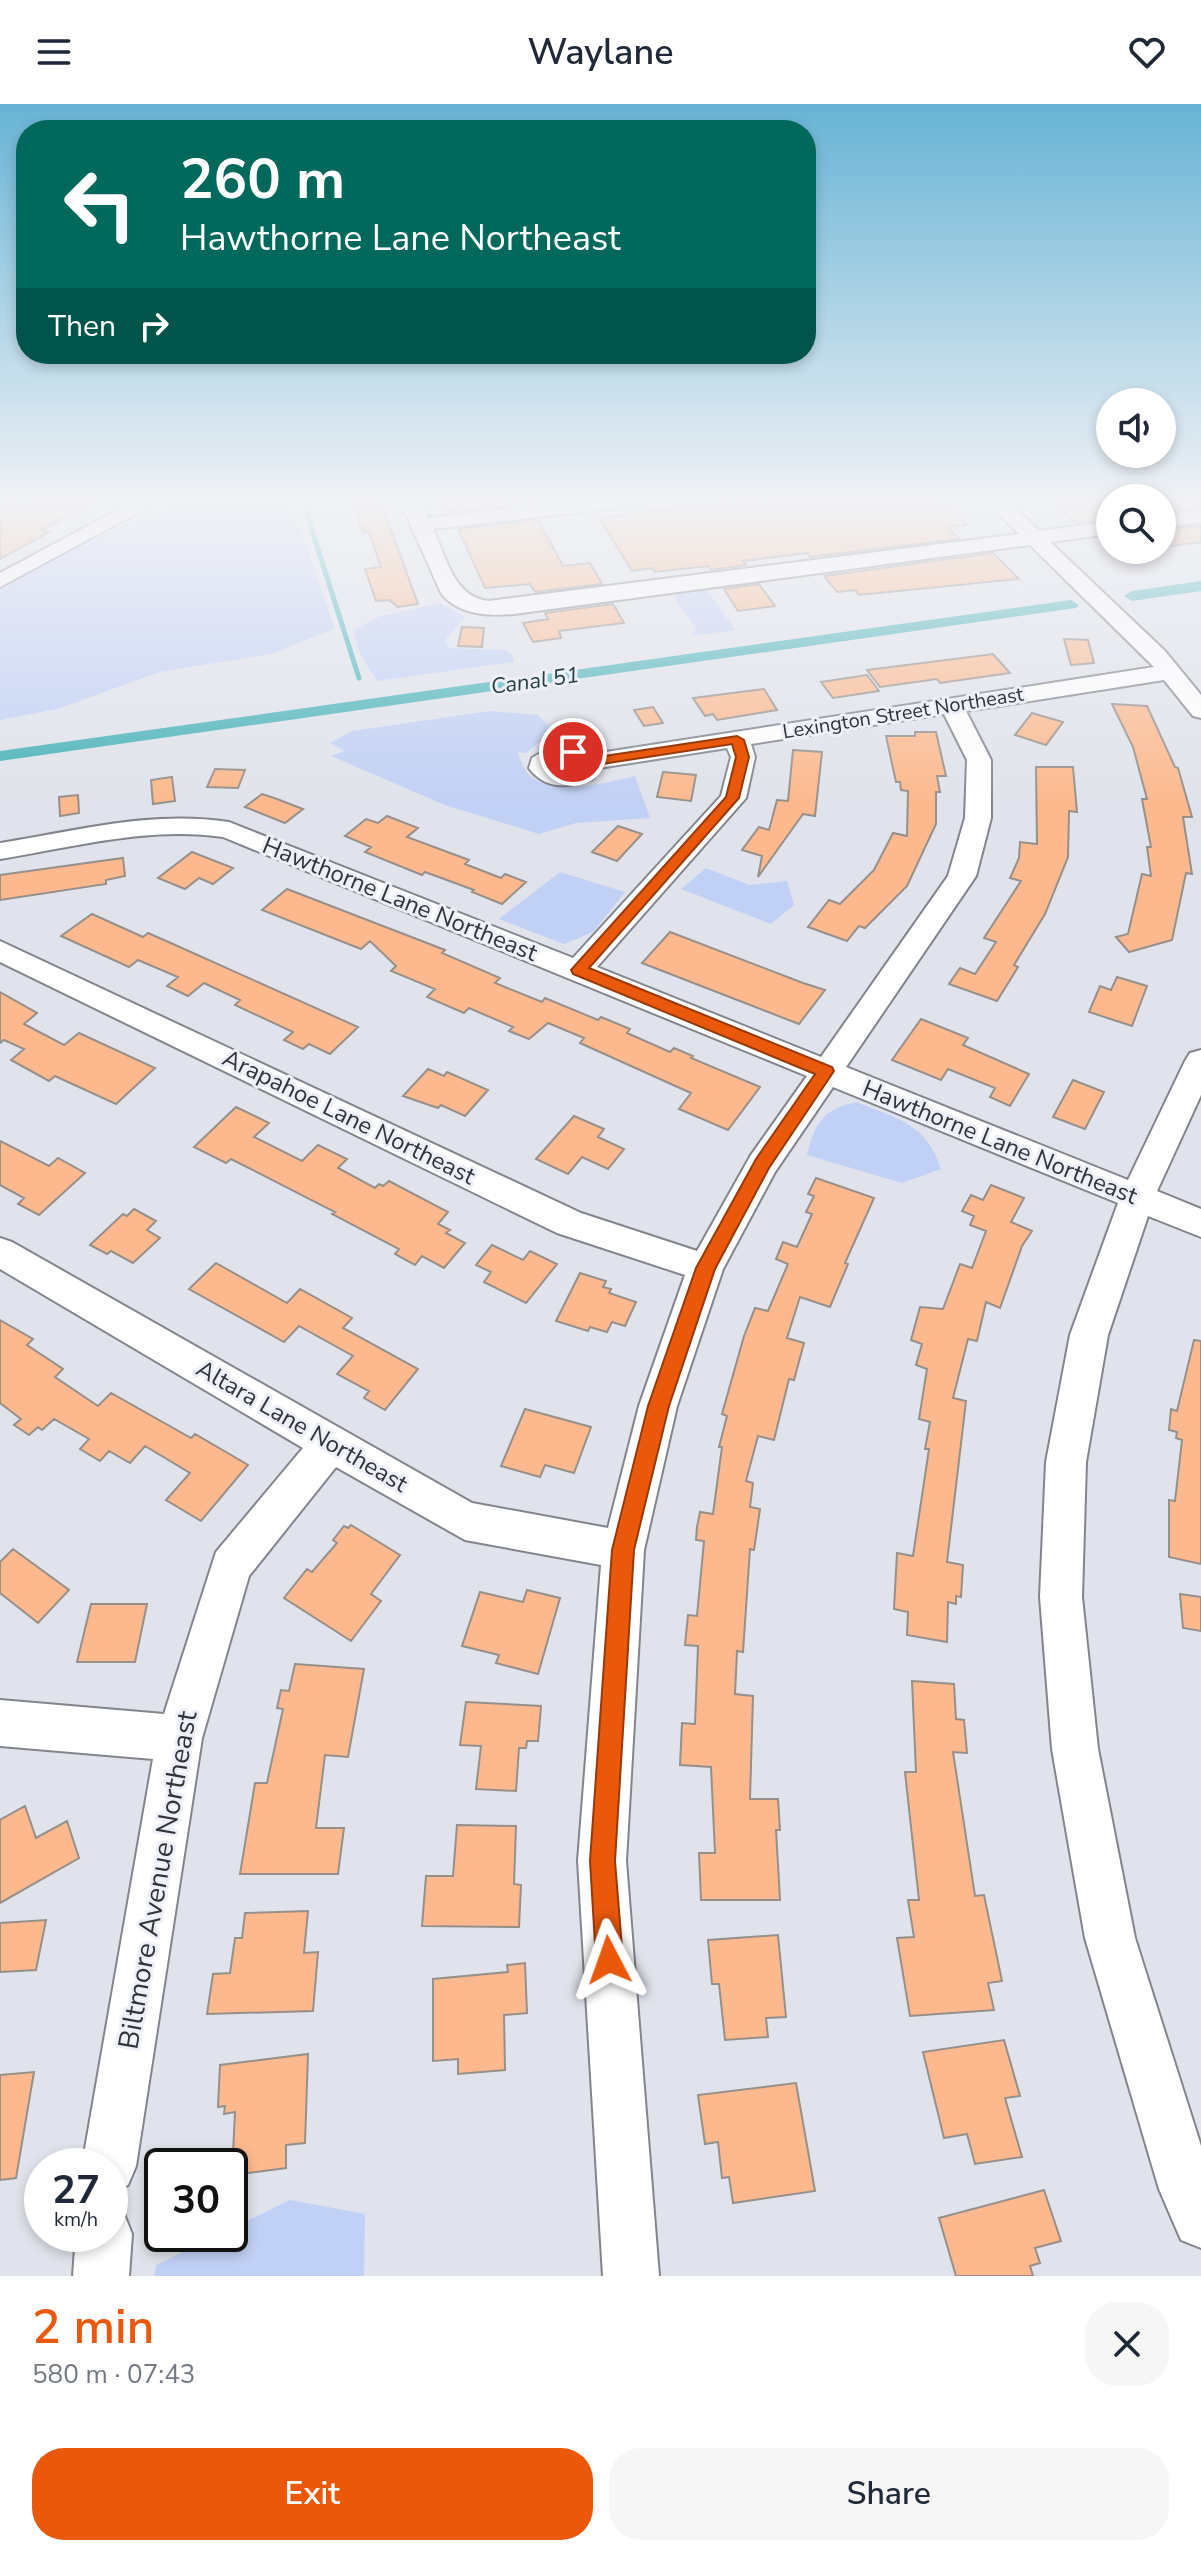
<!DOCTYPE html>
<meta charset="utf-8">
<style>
body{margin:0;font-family:"Nunito Sans",sans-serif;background:#f6f6f7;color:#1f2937;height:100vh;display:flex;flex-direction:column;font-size:30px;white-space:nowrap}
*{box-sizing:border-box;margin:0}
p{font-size:26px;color:#747a83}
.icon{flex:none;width:44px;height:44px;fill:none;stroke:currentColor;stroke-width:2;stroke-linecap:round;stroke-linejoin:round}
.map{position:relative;height:2172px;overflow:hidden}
.drawer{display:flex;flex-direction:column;background:#fff;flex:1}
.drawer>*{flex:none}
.hud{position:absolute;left:16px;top:16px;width:800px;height:244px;border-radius:32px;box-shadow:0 4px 12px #0003;background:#00695c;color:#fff;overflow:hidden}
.fabs{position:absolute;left:1096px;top:284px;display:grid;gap:16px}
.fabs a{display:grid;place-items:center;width:80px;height:80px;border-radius:50%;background:#fff;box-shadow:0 4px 12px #0003;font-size:40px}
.speed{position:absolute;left:24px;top:2044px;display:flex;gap:16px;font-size:40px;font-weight:700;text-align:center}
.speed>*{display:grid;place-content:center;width:104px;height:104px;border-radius:50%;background:#fff;box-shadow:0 4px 12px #0003;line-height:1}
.speed small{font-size:20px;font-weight:400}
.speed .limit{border:4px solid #111;border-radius:12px;background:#fff;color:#111}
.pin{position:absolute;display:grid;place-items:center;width:68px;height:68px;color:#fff;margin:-34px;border:4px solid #fff;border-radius:50%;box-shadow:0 2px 8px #0007}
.me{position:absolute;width:88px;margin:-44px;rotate:356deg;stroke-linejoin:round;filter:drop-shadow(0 0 6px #0008)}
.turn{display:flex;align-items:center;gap:28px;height:168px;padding:0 32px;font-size:36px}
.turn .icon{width:104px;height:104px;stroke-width:2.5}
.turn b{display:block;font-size:56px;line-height:68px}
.then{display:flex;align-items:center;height:76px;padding:0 32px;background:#0003;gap:16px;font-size:30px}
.round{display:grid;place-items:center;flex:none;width:84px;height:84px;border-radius:32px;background:#f6f6f7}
.headline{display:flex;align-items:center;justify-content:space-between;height:136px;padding:0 32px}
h1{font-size:48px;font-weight:600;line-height:60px;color:#ea580c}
.primary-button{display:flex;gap:16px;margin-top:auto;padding:16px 32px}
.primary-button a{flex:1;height:92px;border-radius:32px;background:#ea580c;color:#fff;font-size:32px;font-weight:600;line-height:92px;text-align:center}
.primary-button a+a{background:#f6f6f7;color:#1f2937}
header{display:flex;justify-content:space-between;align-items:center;height:104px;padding:0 32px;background:#fff;font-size:36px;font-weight:600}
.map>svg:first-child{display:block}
.green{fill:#c1d0f5}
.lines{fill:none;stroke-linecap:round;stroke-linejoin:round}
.stream{stroke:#46b2b8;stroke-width:5}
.canal{fill:#46b2b8;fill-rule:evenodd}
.building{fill:#fdb98d;stroke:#978f8a;stroke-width:2}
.minor-casing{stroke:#82858c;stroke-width:4}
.minor{fill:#fff;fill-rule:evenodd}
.route{fill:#ea580c;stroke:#983908;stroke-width:2}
.labels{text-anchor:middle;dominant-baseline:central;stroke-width:6;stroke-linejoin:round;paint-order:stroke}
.far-street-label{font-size:20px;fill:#333437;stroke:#edf0f9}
.far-water-label{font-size:22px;font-style:italic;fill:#273f41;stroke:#edf0f9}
.street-label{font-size:24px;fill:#333437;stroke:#edf0f9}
.near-street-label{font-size:28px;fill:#333437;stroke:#edf0f9}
</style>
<header><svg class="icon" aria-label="menu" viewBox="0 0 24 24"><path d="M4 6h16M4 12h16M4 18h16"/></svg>Waylane<svg class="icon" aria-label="heart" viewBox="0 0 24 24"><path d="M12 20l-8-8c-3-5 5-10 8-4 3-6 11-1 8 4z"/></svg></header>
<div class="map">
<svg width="1201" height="2172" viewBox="0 0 1201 2172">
<rect width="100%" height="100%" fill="#e0e3eb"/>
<path class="green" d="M 181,395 L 283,398 L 296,414 L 335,524 L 275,549 L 160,568 L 57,605 L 0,616 L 0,482 L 49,456 Z
M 707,485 L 735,526 L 692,532 L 696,525 L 674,493 L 682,488 Z
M 440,499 L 465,513 L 446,535 L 449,544 L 506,546 L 513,552 L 514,558 L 377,577 L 361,552 L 353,526 L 378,513 Z
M 490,607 L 538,611 L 553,627 L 526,649 L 518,648 C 520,655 524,666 529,671 C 557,694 603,679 635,672 L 650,714 L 576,719 L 539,730 L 445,701 L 331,652 L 345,647 L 330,639 L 352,627 Z
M 706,764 L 749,781 L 787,777 L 794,801 L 771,820 L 681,785 Z
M 560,768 L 625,788 L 593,828 L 564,840 L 499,815 Z
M 856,998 C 898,1015 926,1019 941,1065 L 902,1079 L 807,1051 C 815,1019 823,1005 856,998 Z
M 290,2096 L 365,2110 L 364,2172 L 154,2172 L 156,2161 L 220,2130 L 230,2130 L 230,2125 Z"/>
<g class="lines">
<path class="stream" d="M 302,395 L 359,574"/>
<path class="canal" d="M 1201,477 L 1201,487 L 1132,497 L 1124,492 L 1132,487 Z
M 1071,496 L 1079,501 L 1076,504 L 0,657 L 0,647 Z"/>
</g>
<path class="building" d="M 0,395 L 27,402 L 28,395 L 100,395 L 42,426 L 49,428 L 0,455 Z
M 351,395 L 380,395 L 418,500 L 398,503 L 389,496 L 376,497 L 365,465 L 381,463 L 369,428 L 363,429 Z
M 443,395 L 527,395 L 529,399 L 449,408 Z
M 757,395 L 938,395 L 939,402 L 947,401 L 967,421 L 948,423 L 959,435 L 810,453 L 807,449 L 743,457 L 746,461 L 711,466 L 708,462 L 655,468 L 652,464 L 632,467 L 599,414 Z
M 1049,395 L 1110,395 L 1110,415 L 1076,419 Z
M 1162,395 L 1201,395 L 1201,403 L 1162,408 Z
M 538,416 L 563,462 L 590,459 L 602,480 L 535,488 L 530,480 L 485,484 L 458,425 Z
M 1201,421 L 1201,438 L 1162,443 L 1162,426 Z
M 993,449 L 1019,475 L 859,491 L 855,486 L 837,488 L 824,472 Z
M 759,480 L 775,502 L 738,507 L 724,485 Z
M 613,500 L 624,519 L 559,527 L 561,534 L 533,538 L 523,519 L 548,515 L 545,509 Z
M 462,523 L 484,524 L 482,543 L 458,542 Z
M 1064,535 L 1088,536 L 1094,559 L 1071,561 Z
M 993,550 L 1010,569 L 940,579 L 937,575 L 880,583 L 867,566 Z
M 867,571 L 879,587 L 833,594 L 821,578 Z
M 764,585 L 777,606 L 717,616 L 713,610 L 705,612 L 693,594 Z
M 1112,600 L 1147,602 L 1175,663 L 1178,664 L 1192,713 L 1183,713 L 1192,770 L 1186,769 L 1172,836 L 1129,848 L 1116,833 L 1128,830 L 1142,770 L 1151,772 L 1147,743 L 1151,743 L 1142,695 L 1147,695 L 1133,643 Z
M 653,603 L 663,619 L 644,622 L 634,606 Z
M 1032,609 L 1063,618 L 1046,641 L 1015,631 Z
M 915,628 L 936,628 L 946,672 L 937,672 L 940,688 L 936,688 L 936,720 L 907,782 L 865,824 L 859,822 L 847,837 L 808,823 L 829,796 L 840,800 L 874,766 L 893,729 L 907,732 L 908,687 L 901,686 L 900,678 L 896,678 L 886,632 L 915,632 Z
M 793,646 L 822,648 L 815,712 L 803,710 L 758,773 L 762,752 L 742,746 L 759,723 L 769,726 L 777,696 L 788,697 Z
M 1036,663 L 1073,663 L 1077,708 L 1069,707 L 1068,753 L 1045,810 L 1014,861 L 1018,863 L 997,897 L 949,880 L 960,864 L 975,870 L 996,838 L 984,834 L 1021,777 L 1010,774 L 1019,754 L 1020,738 L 1037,740 Z
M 215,665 L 245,666 L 238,684 L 207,683 Z
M 663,668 L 696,671 L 691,697 L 657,693 Z
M 172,673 L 175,697 L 153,700 L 151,676 Z
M 262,690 L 277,695 L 303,705 L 285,719 L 245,703 Z
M 78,691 L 79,709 L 60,712 L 59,693 Z
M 387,712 L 418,724 L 407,733 L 469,756 L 465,760 L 501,774 L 505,770 L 526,778 L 502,800 L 472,788 L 474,786 L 425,768 L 422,771 L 365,748 L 371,743 L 345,732 L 366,715 L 378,719 Z
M 618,722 L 642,730 L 617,757 L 592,748 Z
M 192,748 L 233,764 L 213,780 L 199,774 L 185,785 L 158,774 Z
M 123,754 L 125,772 L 106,776 L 106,780 L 0,796 L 0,771 Z
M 287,785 L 445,846 L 442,849 L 500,874 L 495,879 L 542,898 L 545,894 L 598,916 L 601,913 L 630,925 L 627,929 L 670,948 L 674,944 L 693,952 L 691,954 L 760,983 L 728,1026 L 679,1005 L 691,989 L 580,939 L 584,934 L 548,919 L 529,935 L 509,927 L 513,923 L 469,904 L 464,909 L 427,893 L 435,885 L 391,867 L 396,862 L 370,837 L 361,845 L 262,806 Z
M 92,810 L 143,833 L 148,829 L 173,840 L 358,923 L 330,950 L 309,940 L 303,945 L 284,936 L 293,928 L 235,901 L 240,896 L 204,879 L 188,892 L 167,882 L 178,873 L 138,856 L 129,863 L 61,832 Z
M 670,828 L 803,879 L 825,886 L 799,920 L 642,859 Z
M 1117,873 L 1147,882 L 1132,922 L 1089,908 L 1100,882 L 1111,886 Z
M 0,888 L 37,909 L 24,920 L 64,941 L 79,929 L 155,964 L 116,1000 L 55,972 L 49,977 L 11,956 L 24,945 L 4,936 L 0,939 Z
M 921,915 L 968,934 L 963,941 L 1029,970 L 1010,1002 L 990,993 L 995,984 L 948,965 L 941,976 L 892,956 Z
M 428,965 L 444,972 L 447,968 L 488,986 L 465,1012 L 441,1001 L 438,1004 L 403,992 Z
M 1073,976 L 1104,988 L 1085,1025 L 1053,1013 Z
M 236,1003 L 269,1019 L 254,1033 L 302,1057 L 318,1041 L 347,1055 L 338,1064 L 375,1084 L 379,1080 L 383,1082 L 389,1077 L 448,1108 L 438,1120 L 450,1126 L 446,1129 L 465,1139 L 444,1164 L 422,1152 L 415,1161 L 395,1150 L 399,1145 L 332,1110 L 335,1108 L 231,1055 L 226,1059 L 194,1043 Z
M 574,1012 L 604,1025 L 598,1033 L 624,1045 L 608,1065 L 582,1053 L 568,1070 L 536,1055 Z
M 0,1037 L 49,1062 L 58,1054 L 85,1069 L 39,1111 L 18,1100 L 24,1094 L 0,1081 Z
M 816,1074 L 874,1094 L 845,1159 L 848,1160 L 830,1203 L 800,1193 L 787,1234 L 804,1239 L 794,1276 L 789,1275 L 774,1336 L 758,1332 L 746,1377 L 753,1379 L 750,1403 L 760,1405 L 754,1446 L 750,1445 L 743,1548 L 737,1547 L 735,1590 L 753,1592 L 750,1695 L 778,1695 L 780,1726 L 776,1726 L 780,1796 L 701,1796 L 699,1749 L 715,1749 L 711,1663 L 680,1661 L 682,1619 L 695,1620 L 698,1542 L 685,1541 L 688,1511 L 697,1512 L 704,1437 L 696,1436 L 697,1423 L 700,1408 L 713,1410 L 722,1343 L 719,1343 L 727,1312 L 722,1310 L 744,1232 L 755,1204 L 768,1207 L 788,1160 L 776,1155 L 783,1138 L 797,1143 L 812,1110 L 806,1108 L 814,1092 L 808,1090 Z
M 991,1081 L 1024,1094 L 1011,1118 L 1032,1127 L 1022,1142 L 1000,1204 L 986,1198 L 977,1237 L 968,1235 L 953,1294 L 966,1297 L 947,1458 L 963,1461 L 961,1493 L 956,1492 L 956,1500 L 948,1498 L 947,1538 L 907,1531 L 908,1508 L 894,1505 L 897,1449 L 913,1452 L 929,1345 L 925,1345 L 930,1318 L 919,1315 L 927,1265 L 916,1261 L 922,1240 L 911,1236 L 920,1203 L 943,1205 L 960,1160 L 972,1164 L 986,1127 L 970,1121 L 974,1112 L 962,1107 L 971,1091 L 983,1096 Z
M 134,1105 L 156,1117 L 147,1126 L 160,1134 L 133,1159 L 111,1147 L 107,1150 L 90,1141 L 123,1110 L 127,1112 Z
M 492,1141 L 523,1156 L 530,1147 L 557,1160 L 526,1199 L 484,1178 L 491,1168 L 476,1161 Z
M 216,1159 L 287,1199 L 300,1185 L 352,1214 L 343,1224 L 418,1265 L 385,1306 L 364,1294 L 369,1287 L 337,1270 L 353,1252 L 299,1222 L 284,1238 L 189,1185 Z
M 580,1169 L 606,1177 L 603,1183 L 611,1185 L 609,1189 L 636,1198 L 625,1222 L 612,1218 L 607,1228 L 590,1223 L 588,1227 L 556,1217 Z
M 0,1216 L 33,1235 L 27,1241 L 63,1265 L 55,1273 L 98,1302 L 111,1289 L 191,1334 L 195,1330 L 248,1361 L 201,1417 L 166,1396 L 190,1369 L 145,1342 L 130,1359 L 109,1347 L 100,1357 L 80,1345 L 89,1335 L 54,1315 L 42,1326 L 38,1323 L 29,1331 L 14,1321 L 21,1315 L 0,1299 Z
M 1194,1236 L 1201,1237 L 1201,1460 L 1169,1453 L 1169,1396 L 1175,1397 L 1182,1336 L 1176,1334 L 1177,1328 L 1169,1326 L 1171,1305 L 1177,1307 Z
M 525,1305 L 591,1323 L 574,1369 L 545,1361 L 540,1373 L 501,1362 Z
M 351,1421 L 400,1451 L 371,1490 L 381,1497 L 351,1537 L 284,1494 L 307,1465 L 312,1468 L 337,1439 L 333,1436 L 344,1422 L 348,1424 Z
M 13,1445 L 69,1486 L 38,1519 L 0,1489 L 0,1458 Z
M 527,1486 L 560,1494 L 538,1570 L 496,1559 L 499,1551 L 462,1542 L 480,1488 L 523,1498 Z
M 1180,1490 L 1201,1493 L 1201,1527 L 1183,1524 Z
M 91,1500 L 147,1500 L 135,1558 L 77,1558 Z
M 295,1560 L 364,1565 L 348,1653 L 325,1651 L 316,1724 L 344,1724 L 338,1770 L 240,1770 L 255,1679 L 267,1679 L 283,1605 L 277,1604 L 281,1586 L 289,1587 Z
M 912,1577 L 954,1580 L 956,1615 L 964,1616 L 967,1649 L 953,1648 L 975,1792 L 984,1791 L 1002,1877 L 988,1879 L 994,1906 L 910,1912 L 897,1834 L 914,1833 L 908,1796 L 919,1796 L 905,1668 L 916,1668 Z
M 466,1598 L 541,1602 L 538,1637 L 527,1637 L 526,1644 L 519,1644 L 516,1687 L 476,1685 L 481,1642 L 460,1641 Z
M 25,1702 L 36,1734 L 67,1717 L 79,1754 L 0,1799 L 0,1716 Z
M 457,1721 L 516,1722 L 514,1780 L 521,1781 L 519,1823 L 422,1822 L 426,1772 L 453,1772 Z
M 308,1807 L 304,1849 L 318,1848 L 313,1907 L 207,1910 L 213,1870 L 230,1869 L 235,1834 L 242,1834 L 245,1809 Z
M 46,1816 L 36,1866 L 0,1868 L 0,1819 Z
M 778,1831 L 786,1913 L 766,1914 L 768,1933 L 725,1936 L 719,1880 L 712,1880 L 708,1836 Z
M 525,1859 L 527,1909 L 504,1911 L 505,1966 L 458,1970 L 458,1955 L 433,1957 L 433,1875 L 508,1868 L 507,1861 Z
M 1004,1936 L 1020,1992 L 1005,1994 L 1022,2053 L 975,2060 L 967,2030 L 944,2034 L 923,1948 Z
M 308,1950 L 305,2039 L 286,2041 L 286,2064 L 232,2071 L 235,2008 L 224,2010 L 225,2002 L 218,2003 L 220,1961 Z
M 34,1968 L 16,2074 L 0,2076 L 0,1971 Z
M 796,1979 L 815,2087 L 733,2099 L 729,2073 L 722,2074 L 718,2038 L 705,2040 L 698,1991 Z
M 1044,2086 L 1061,2137 L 1035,2144 L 1040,2159 L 1030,2162 L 1033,2172 L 956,2172 L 939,2114 Z"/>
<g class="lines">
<defs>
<path id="minor" d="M 138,395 L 163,395 L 0,483 L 0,469 Z
M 399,395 L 419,395 L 428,414 L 590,395 L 653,395 L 643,401 L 433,425 C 446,453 454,494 489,497 L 1019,430 L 984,395 L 1006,395 L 1039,427 L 1110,418 L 1110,430 L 1050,438 L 1165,547 L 1201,591 L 1201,614 L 1193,612 L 1164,576 L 966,607 L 991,656 L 991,714 L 976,772 L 846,963 L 1128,1076 L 1185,957 L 1190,949 L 1201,946 L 1201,991 L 1157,1087 L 1201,1105 L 1201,1133 L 1148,1112 L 1108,1231 L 1086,1358 L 1082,1493 L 1098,1645 L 1135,1834 L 1201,2042 L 1201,2144 L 1181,2136 L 1159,2085 L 1085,1834 L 1052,1645 L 1040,1493 L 1046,1358 L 1070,1231 L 1118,1099 L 833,983 L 775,1068 L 723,1165 L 677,1302 L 644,1446 L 626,1757 L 659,2172 L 603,2172 L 578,1757 L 601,1461 L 465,1436 L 336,1363 L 249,1472 L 202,1634 L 136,2062 L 128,2081 L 110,2089 L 110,2062 L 82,2062 L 153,1655 L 0,1642 L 0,1596 L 164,1610 L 216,1448 L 303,1344 L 0,1165 L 0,1134 L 12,1138 L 472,1399 L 608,1424 L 639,1302 L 685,1171 L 557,1129 L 0,858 L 0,837 L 581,1109 L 697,1147 L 751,1051 L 807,972 L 223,733 C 149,722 73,743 0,755 L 0,739 C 76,727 152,706 229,718 L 573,854 L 721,692 L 731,653 L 727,644 L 599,664 L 592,675 C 569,684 545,686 529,664 L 532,654 C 553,641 571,636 593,650 L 1154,563 L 1030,441 L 514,510 C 488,512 458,511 441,489 ZM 944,610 L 967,656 L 965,714 L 948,772 L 821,953 L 597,863 L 746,694 L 755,653 L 751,640 ZM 563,656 L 575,660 L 573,665 L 562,667 L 554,662 Z
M 1201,406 L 1201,418 L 1162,423 L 1162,411 Z
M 110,2105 L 124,2110 L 132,2130 L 129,2172 L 73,2172 L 76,2130 L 110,2130 Z"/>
</defs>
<use href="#minor" class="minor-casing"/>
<use href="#minor" class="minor"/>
</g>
<linearGradient id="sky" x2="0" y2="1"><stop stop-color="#67b3d5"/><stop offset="0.57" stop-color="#f1f2f6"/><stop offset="1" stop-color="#f1f2f6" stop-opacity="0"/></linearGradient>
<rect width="1201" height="699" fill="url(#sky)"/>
<path class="route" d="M 737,632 L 744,636 L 749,653 L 739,694 L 589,864 L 832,963 L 834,967 L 769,1064 L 715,1165 L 669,1302 L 649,1384 L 634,1446 L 615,1757 L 623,1856 L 619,1866 L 609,1870 L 600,1866 L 596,1856 L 590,1757 L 612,1446 L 648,1302 L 696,1164 L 756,1055 L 815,970 L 573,870 L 571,866 L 726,693 L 736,653 L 732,640 L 589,662 L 566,648 L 573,644 L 591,654 Z"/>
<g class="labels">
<g class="far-street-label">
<text transform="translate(903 609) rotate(-9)">Lexington Street Northeast</text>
</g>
<g class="far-water-label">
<text transform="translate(535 577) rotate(-8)">Canal 51</text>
</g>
<g class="street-label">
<text transform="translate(400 795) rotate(22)">Hawthorne Lane Northeast</text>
<text transform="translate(349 1013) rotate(26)">Arapahoe Lane Northeast</text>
<text transform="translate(1000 1038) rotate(22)">Hawthorne Lane Northeast</text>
<text transform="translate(302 1322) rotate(30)">Altara Lane Northeast</text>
</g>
<g class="near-street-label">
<text transform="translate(158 1776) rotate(-80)">Biltmore Avenue Northeast</text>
</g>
</g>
</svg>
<div class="fabs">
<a><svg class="icon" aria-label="sound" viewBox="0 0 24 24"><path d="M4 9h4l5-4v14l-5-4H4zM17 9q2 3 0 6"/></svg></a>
<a><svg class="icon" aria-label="search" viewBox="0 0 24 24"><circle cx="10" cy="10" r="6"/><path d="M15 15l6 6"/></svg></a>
</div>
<div class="speed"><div>27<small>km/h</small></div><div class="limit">30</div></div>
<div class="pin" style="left:573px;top:648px;background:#d93025"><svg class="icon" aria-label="arrive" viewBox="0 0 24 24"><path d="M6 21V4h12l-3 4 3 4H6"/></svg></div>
<svg class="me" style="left:609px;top:1856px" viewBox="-20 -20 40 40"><path d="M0-17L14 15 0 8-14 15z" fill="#ea580c" stroke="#fff" stroke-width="4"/></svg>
<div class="hud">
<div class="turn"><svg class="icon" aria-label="left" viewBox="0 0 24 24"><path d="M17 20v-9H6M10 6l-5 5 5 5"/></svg><div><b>260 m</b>Hawthorne Lane Northeast</div></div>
<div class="then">Then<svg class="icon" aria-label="right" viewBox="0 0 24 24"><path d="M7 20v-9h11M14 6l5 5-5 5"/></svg></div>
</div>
</div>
<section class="drawer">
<div class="headline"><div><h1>2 min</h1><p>580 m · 07:43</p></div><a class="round"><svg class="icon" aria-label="close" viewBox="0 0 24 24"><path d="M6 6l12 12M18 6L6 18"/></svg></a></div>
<div class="primary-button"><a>Exit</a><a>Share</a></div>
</section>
